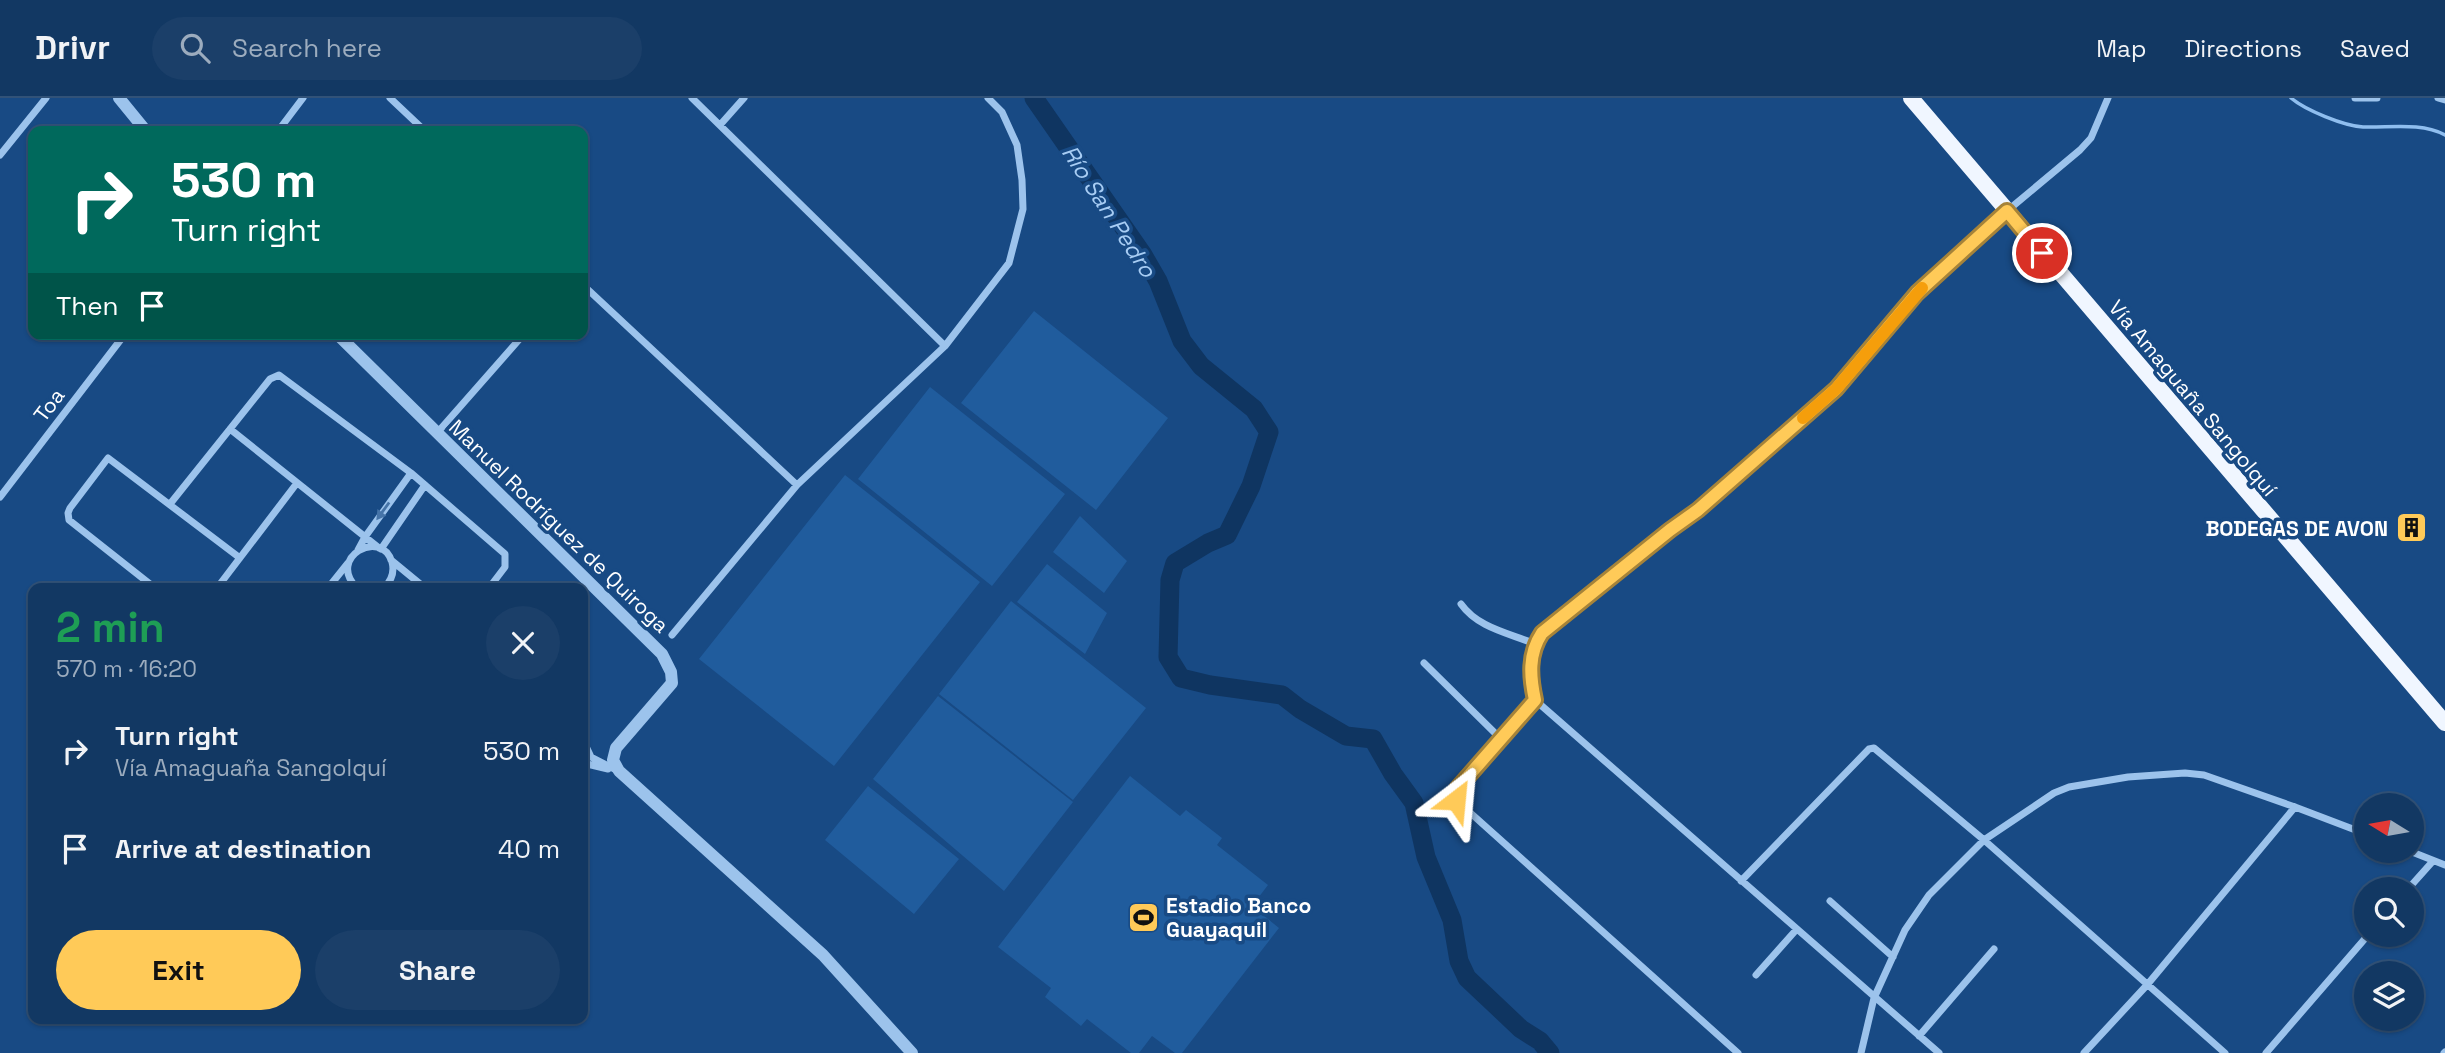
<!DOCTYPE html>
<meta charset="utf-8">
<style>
body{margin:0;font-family:"Space Grotesk",sans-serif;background:#1b3f69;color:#f1f3f6;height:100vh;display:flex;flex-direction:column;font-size:26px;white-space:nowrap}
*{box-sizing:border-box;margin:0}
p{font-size:23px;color:#9cacbe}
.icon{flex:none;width:38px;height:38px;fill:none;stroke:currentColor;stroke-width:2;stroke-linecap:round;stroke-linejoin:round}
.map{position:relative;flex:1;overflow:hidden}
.drawer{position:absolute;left:28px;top:485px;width:560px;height:441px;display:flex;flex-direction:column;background:#123863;border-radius:14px;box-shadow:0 2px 5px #0004,0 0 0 2px #315278}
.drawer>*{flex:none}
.top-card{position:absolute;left:28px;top:28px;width:560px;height:214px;border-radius:14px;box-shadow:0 2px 5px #0004,0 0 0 2px #315278;background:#00695c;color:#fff;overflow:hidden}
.needle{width:46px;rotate:281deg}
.buttons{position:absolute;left:2354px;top:695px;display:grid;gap:14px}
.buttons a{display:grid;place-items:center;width:70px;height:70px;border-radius:50%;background:#123863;box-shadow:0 2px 5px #0004,0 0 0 2px #315278;font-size:35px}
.pin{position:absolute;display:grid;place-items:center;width:60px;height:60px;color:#fff;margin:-30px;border:4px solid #fff;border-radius:50%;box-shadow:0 2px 7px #0007}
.me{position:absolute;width:77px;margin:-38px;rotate:29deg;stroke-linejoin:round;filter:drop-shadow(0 0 5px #0008)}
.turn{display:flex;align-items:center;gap:24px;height:147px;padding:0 28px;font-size:32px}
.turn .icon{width:91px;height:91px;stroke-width:2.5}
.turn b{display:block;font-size:49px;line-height:60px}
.then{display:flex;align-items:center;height:66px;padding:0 28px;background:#0003;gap:14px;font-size:26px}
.round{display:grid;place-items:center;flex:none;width:74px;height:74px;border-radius:37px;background:#1b3f69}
.headline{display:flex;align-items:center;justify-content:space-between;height:119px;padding:0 28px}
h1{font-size:42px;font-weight:700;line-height:52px;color:#1e9e55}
.primary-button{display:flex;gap:14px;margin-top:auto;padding:14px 28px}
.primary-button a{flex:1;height:80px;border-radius:42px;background:#ffca58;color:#111;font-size:28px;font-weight:700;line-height:80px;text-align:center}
.primary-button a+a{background:#1b3f69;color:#f1f3f6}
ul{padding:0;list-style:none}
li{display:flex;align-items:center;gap:21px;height:98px;padding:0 28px}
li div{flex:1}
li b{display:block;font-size:26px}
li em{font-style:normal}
header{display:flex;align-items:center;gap:42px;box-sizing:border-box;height:98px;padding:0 35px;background:#123863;border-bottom:2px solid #315278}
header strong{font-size:33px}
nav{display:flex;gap:38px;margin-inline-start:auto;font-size:24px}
.search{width:490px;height:63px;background:#1b3f69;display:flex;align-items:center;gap:18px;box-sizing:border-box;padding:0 24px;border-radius:38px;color:#9cacbe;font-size:26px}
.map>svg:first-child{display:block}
.green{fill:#205c9d}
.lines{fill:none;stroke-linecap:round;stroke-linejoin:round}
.stream{stroke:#8fbeef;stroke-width:3.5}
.river{stroke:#0f3561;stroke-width:19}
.minor{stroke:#9cc3ec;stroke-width:7}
.tertiary{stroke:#9cc3ec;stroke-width:12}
.trunk{stroke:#f0f6ff;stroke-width:16}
.oneway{fill:#4674a8}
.route-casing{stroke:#a68339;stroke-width:18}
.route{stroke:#ffca58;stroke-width:12}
.slow{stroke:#f59e0b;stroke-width:12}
.labels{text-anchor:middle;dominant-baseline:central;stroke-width:7;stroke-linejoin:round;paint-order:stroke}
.street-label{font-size:21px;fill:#fff;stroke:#184a84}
.poi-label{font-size:21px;font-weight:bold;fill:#fff;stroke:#184a84;text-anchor:end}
.water-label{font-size:23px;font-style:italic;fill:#a8cdf4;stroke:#184a84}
</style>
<header>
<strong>Drivr</strong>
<div class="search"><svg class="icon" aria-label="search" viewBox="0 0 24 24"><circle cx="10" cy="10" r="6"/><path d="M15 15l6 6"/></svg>Search here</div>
<nav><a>Map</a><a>Directions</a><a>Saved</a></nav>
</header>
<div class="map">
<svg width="2445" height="955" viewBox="0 0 2445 955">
<rect width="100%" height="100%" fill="#184a84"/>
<path class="green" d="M 1034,213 L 1168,320 L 1096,412 L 961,305 Z
M 930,289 L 1065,396 L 992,488 L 858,381 Z
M 845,377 L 980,484 L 834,668 L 699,561 Z
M 1080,418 L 1127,463 L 1104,495 L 1053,454 Z
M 1047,466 L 1107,515 L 1085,556 L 1017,504 Z
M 1011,503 L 1146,610 L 1073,702 L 939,596 Z
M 938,598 L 1073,704 L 1004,793 L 873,681 Z
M 1130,678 L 1180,718 L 1186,712 L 1222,740 L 1217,747 L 1268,787 L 1252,808 L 1279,830 L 1182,955 L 1175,955 L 1152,938 L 1139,955 L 1131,955 L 1087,921 L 1081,928 L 1045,899 L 1051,890 L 998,849 Z
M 868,688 L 959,761 L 914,816 L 825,742 Z"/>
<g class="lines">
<path class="stream" d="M 2291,0 C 2305,12 2344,28 2363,29 C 2389,30 2421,24 2445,37"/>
<path class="river" d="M 1034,0 L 1143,157 L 1158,183 L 1182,243 L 1201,268 L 1254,311 L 1269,334 L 1251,388 L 1227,437 L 1208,445 L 1175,465 L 1170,482 L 1168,559 L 1181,580 L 1210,587 L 1282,597 L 1300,611 L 1346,638 L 1373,641 L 1393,676 L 1414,705 L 1426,759 L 1452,822 L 1459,863 L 1467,880 L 1521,931 L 1540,943 L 1550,955"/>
<path class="minor" d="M 390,0 L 425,33
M 692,0 L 945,248
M 2355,0 L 2377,0
M 2438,0 L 2445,2
M 720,27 L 744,0
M 278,33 L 303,0
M 0,57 L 46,0
M 583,187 L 797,387
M 230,331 L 379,450
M 437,335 L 524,236
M 0,399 L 125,236
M 170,406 L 270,281 L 279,277 L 411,375 L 505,456 L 505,469 L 489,490
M 381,451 L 425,387
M 358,452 L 365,439 L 411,375
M 391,462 L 425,490
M 155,490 L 69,422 L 68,415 L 70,410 L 108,360 L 240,460
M 217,490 L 297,385
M 328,490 L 348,465
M 357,490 C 326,460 381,429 392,464 C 395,475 391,483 384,490
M 1461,506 C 1478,530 1509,535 1535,546
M 672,537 L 797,387 L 945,248 L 1009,165 L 1023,111 L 1022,82 L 1017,47 L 1002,14 L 988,0
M 1424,565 L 1501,641
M 1535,602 L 1457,691 L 1456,702 L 1738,955
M 583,642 L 591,659 L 618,673
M 583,665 L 608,671
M 2407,752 L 2445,767
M 1741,783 L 1869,651 L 1874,650 L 1984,742 L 2225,955
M 2408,791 L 2433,763
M 1830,803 L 1893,859
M 1756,877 L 1796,832
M 1919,938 L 1994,851
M 1861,955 L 1874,900 L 1905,832 L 1929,797 L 1984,742 L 2054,695 L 2069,689 L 2128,679 L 2185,675 L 2204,677 L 2295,709 L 2366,736
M 1939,955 L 1535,602 C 1530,579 1527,556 1542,535 L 1670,432 L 1697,413 L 1836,291 L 1917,195 L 2007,113 L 2080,52 L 2091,40 L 2108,0
M 2084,955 L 2147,887 L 2295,709
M 2266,955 L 2369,836
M 2444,955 L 2445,954"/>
<path class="tertiary" d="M 119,0 L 146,33
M 337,236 L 662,556 L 671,574 L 672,585 L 616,650 L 613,662 L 619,673 L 823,857 L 912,955"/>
<path class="trunk" d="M 1911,0 L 2445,625"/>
</g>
<defs><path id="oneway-solid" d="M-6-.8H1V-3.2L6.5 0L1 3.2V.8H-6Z" transform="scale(1.75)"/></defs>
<use class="oneway" href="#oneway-solid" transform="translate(383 413) rotate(126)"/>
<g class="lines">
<defs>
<path id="route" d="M 1456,702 L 1457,691 L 1535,602 C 1530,579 1528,556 1542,535 L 1670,432 L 1698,412 L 1836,291 L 1917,195 L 2007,113 L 2042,155"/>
</defs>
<use href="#route" class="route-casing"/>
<use href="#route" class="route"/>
<path class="slow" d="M 1803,320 L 1836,291 L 1922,190"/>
</g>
<defs>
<symbol id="building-square" viewBox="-11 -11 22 22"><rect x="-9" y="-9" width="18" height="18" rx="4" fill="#ffca58" stroke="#184a84"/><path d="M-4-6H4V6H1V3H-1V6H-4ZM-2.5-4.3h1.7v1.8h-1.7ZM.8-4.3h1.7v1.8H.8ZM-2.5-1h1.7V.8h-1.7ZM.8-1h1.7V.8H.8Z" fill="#111"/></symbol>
<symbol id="stadium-square" viewBox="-11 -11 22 22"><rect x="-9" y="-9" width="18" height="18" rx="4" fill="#ffca58" stroke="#184a84"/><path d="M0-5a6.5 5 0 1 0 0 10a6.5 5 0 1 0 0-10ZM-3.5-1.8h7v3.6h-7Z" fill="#111"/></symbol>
</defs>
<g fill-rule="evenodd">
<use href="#building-square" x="2394" y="412" width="35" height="35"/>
<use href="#stadium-square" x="1126" y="802" width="35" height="35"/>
</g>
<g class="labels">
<g class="street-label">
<text transform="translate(2193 300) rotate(50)">Vía Amaguaña Sangolquí</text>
<text transform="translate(49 307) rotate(-53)">Toa</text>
<text transform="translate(559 428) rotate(44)">Manuel Rodríguez de Quiroga</text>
</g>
<g class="poi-label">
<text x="2388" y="430">BODEGAS DE AVON</text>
<text x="1166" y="807" text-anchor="start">Estadio Banco<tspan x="1166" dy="24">Guayaquil</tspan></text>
</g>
<g class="water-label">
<text transform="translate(1109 113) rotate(57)">Río San Pedro</text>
</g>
</g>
</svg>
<div class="buttons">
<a><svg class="needle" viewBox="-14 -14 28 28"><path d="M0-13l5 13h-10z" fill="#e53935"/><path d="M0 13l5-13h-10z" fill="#9cacbe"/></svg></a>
<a><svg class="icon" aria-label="search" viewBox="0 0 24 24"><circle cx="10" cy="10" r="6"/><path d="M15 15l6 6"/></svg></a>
<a><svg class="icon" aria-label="layers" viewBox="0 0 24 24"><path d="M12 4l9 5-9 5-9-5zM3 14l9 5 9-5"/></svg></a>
</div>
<div class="pin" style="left:2042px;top:155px;background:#d93025"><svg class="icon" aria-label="arrive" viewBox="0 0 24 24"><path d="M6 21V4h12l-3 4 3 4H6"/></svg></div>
<svg class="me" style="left:1456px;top:702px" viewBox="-20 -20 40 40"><path d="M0-17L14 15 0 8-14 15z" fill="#ffca58" stroke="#fff" stroke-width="4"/></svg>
<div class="top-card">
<div class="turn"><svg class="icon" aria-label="right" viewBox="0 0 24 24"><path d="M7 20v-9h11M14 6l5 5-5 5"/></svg><div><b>530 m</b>Turn right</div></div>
<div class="then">Then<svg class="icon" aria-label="arrive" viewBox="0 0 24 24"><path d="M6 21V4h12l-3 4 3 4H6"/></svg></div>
</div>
<section class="drawer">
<div class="headline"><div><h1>2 min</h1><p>570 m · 16:20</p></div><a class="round"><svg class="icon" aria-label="close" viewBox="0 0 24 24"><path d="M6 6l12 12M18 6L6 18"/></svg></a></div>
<ul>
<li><svg class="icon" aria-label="right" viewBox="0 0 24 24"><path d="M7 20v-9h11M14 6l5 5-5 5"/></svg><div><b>Turn right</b><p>Vía Amaguaña Sangolquí</p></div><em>530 m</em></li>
<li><svg class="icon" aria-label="arrive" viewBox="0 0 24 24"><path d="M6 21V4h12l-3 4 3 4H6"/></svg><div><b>Arrive at destination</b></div><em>40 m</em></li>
</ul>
<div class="primary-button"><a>Exit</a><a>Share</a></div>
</section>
</div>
